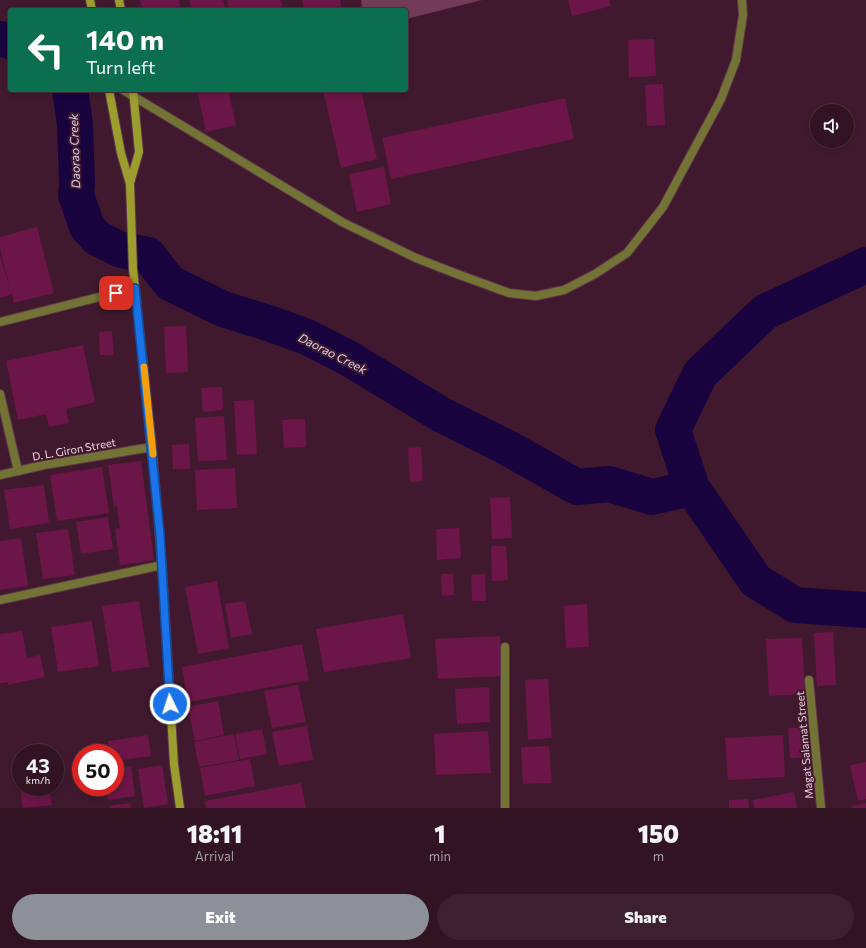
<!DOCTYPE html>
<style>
body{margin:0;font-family:Commissioner,sans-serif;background:#3d202f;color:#f1f3f6;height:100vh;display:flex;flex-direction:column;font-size:15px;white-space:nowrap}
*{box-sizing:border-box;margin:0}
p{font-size:13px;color:#a89ea5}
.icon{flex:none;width:22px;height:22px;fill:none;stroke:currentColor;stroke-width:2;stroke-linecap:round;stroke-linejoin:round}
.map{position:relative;height:808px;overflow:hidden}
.sheet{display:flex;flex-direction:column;background:#311322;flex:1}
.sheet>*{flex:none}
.guide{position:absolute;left:8px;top:8px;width:400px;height:84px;border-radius:4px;box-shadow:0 2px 6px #0003,0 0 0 1px #4c3240;background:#0b6e4f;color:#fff;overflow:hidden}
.fabs{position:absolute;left:810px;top:104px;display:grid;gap:8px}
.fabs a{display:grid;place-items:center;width:44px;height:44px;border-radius:50%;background:#311322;box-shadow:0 2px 6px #0003,0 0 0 1px #4c3240;font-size:20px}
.speed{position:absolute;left:12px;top:744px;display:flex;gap:8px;font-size:20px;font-weight:700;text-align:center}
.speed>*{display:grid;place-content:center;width:52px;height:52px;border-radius:50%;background:#311322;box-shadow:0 2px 6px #0003,0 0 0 1px #4c3240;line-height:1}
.speed small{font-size:10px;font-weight:400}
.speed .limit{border:6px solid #d22;background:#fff;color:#111}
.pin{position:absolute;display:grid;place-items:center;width:34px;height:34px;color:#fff;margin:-17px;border-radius:8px;box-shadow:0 2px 6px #0006}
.me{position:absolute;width:44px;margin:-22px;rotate:356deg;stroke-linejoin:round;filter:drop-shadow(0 0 3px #0008)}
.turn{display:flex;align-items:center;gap:14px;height:84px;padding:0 12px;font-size:18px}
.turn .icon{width:52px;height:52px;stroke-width:2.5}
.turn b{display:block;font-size:28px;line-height:34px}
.eta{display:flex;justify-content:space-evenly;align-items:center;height:68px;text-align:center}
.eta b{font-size:24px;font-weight:800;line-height:28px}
.primary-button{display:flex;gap:8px;margin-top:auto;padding:8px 12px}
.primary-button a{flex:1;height:46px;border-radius:24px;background:#8c9099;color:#fff;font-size:16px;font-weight:800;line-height:46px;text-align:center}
.primary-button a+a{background:#3d202f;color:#f1f3f6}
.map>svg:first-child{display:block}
.green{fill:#733b57}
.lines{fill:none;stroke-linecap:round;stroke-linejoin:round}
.river{stroke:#18033f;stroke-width:36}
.building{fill:#6c1548}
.lane-casing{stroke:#5c364a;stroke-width:10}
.street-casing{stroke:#5c364a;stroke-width:10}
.secondary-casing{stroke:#5c364a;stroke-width:10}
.lane{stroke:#727334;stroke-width:8}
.street{stroke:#727334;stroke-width:8}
.secondary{stroke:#9c9d2f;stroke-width:8}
.route-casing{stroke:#114b97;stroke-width:10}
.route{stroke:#1a73e8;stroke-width:7}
.slow{stroke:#f59e0b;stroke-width:7}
.labels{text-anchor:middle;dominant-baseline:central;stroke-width:4;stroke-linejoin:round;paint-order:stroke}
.street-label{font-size:11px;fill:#ecd1dc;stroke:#41192e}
.water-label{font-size:12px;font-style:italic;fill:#d7d5ed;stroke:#41192e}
</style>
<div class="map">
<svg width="866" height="808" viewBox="0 0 866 808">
<rect width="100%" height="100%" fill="#41192e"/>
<path class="green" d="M 361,0 L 482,0 L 406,19 L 406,10 L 362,10 Z"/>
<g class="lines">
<path class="river" d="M 0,39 L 10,41
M 70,90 L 75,124 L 77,184 L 76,195 L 87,227 L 97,238 L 121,250 L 148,255 L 170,283 L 223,309 L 271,324 L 307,337 L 350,359 L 440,414 L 508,448 L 577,487 L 609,484 L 652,497 L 692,488
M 866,265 L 765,312 L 700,374 L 673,430 L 692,488 L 756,581 L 795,605 L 866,610"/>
</g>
<path class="building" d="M 140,0 L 179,0 L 181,10 L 143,10 Z
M 189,0 L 223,0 L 226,10 L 192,10 Z
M 227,0 L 281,0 L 283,10 L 229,10 Z
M 302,0 L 340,0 L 342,10 L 304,10 Z
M 568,0 L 609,0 L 611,6 L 572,16 Z
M 654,39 L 656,76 L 629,77 L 628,40 Z
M 663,84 L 665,125 L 647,126 L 645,85 Z
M 197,90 L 228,90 L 236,125 L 206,132 Z
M 323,90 L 361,90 L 377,159 L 341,168 Z
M 565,98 L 574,139 L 391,179 L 382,138 Z
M 384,167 L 391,204 L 357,212 L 349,174 Z
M 37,227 L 54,293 L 14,303 L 12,294 L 0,298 L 0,256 L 10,288 L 0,249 L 0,237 Z
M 186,326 L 188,372 L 166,373 L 164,327 Z
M 112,331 L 114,355 L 100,355 L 99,332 Z
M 83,345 L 95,402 L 66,409 L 69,423 L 49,427 L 46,414 L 18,420 L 6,361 Z
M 222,387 L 223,410 L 203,412 L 201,388 Z
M 254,400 L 257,454 L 237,455 L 234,401 Z
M 224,416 L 227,460 L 198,461 L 195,418 Z
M 305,419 L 306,447 L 284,448 L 282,420 Z
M 189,444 L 190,469 L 173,469 L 172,445 Z
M 421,447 L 423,481 L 410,482 L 408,448 Z
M 141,461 L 154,560 L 120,565 L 115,529 L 120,528 L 117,506 L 114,507 L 108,465 Z
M 102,467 L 109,513 L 57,521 L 50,475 Z
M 235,468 L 237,508 L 197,510 L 195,470 Z
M 44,485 L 49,523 L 10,529 L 4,490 Z
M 510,497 L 512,538 L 492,539 L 490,498 Z
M 108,517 L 113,549 L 81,554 L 76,522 Z
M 459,528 L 461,558 L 437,560 L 436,529 Z
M 68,529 L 75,575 L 43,579 L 36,533 Z
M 21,538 L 28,586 L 0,590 L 0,541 Z
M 491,546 L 506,546 L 508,580 L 492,581 Z
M 441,574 L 453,574 L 454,595 L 442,596 Z
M 485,574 L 486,601 L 472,601 L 471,575 Z
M 217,581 L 229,648 L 198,654 L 185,587 Z
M 139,601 L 149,667 L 112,672 L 102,606 Z
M 245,601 L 252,634 L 231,638 L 225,604 Z
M 587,604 L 589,647 L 566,648 L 564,606 Z
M 403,614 L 411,658 L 324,672 L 316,629 Z
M 92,621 L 99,666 L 58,672 L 51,627 Z
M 22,631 L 27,658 L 40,655 L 45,677 L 8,685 L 8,682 L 0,683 L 0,634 Z
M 833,632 L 836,685 L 817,686 L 814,633 Z
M 500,636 L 502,676 L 438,679 L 435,639 Z
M 802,638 L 805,694 L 769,696 L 766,639 Z
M 302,644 L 309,680 L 188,702 L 182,667 Z
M 548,679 L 552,738 L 528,740 L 525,680 Z
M 298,685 L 306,722 L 272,728 L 264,691 Z
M 489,687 L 490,722 L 457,724 L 455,689 Z
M 218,701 L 224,735 L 195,741 L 188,707 Z
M 307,726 L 313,760 L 279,766 L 272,732 Z
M 810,727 L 811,757 L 790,758 L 788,728 Z
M 262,729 L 267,754 L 240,759 L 235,734 Z
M 488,731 L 491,773 L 436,775 L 434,734 Z
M 234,734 L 239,760 L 199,767 L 194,742 Z
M 148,735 L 151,756 L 115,761 L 115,753 L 110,753 L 108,741 Z
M 783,735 L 785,777 L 728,780 L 725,738 Z
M 549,746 L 552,783 L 523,784 L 521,747 Z
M 250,759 L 255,786 L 205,796 L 200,768 Z
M 866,762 L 866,799 L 858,801 L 850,765 Z
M 162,765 L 168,804 L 144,808 L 138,769 Z
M 131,766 L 135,796 L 108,800 L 106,787 L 115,787 L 115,769 Z
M 21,779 L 21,787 L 49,787 L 52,805 L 23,808 L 19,780 Z
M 301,783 L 306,808 L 206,808 L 205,801 Z
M 794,792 L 797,808 L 754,808 L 753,800 Z
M 748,799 L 749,808 L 729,808 L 729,800 Z
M 130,803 L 131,808 L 110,808 L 109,806 Z
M 866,803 L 866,808 L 852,808 L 852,806 Z"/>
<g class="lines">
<defs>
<path id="lane" d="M 123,90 L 342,222 L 416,258 L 457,274 L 509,293 L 536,296 L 564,290 L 595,274 L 627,253 L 663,207 L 721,99 L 736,60 L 743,15 L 742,0
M 0,322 L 135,288
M 0,394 L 18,471"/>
<path id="street" d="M 0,475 L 44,465 L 152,447
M 0,600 L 162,565
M 505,647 L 505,808
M 809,680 L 821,808"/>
<path id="secondary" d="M 90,0 L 92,10
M 119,0 L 121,10
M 109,90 L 121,153 L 130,184 L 133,269 L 152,447 L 162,565 L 174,764 L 180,808
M 130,183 L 139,152 L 133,90"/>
</defs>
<use href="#lane" class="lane-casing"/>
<use href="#street" class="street-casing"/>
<use href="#secondary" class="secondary-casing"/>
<use href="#lane" class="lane"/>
<use href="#street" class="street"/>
<use href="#secondary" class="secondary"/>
</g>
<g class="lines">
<defs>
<path id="route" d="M 116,293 L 135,288 L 160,535 L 170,704"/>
</defs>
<use href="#route" class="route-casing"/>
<use href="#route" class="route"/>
<path class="slow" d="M 144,367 L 153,454"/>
</g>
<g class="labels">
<g class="street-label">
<text transform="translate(74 449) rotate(-10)">D. L. Giron Street</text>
<text transform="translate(804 745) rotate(-95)">Magat Salamat Street</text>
</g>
<g class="water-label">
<text transform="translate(74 151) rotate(-92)">Daorao Creek</text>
<text transform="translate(333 353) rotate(27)">Daorao Creek</text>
</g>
</g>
</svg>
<div class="fabs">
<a><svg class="icon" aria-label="sound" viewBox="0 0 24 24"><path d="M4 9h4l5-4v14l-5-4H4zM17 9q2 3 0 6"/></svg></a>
</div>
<div class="speed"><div>43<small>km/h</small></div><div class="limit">50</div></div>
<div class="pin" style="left:116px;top:293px;background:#d93025"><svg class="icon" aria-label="arrive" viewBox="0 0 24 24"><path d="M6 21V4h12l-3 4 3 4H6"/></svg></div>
<svg class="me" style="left:170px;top:704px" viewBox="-20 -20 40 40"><circle r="17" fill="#1a73e8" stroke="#fff" stroke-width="3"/><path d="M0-11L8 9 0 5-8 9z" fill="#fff"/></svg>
<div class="guide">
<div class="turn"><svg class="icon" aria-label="left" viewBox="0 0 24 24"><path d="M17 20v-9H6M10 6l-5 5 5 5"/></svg><div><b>140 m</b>Turn left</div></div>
</div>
</div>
<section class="sheet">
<div class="eta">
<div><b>18:11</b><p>Arrival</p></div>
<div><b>1</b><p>min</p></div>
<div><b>150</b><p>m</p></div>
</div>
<div class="primary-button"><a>Exit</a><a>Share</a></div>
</section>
